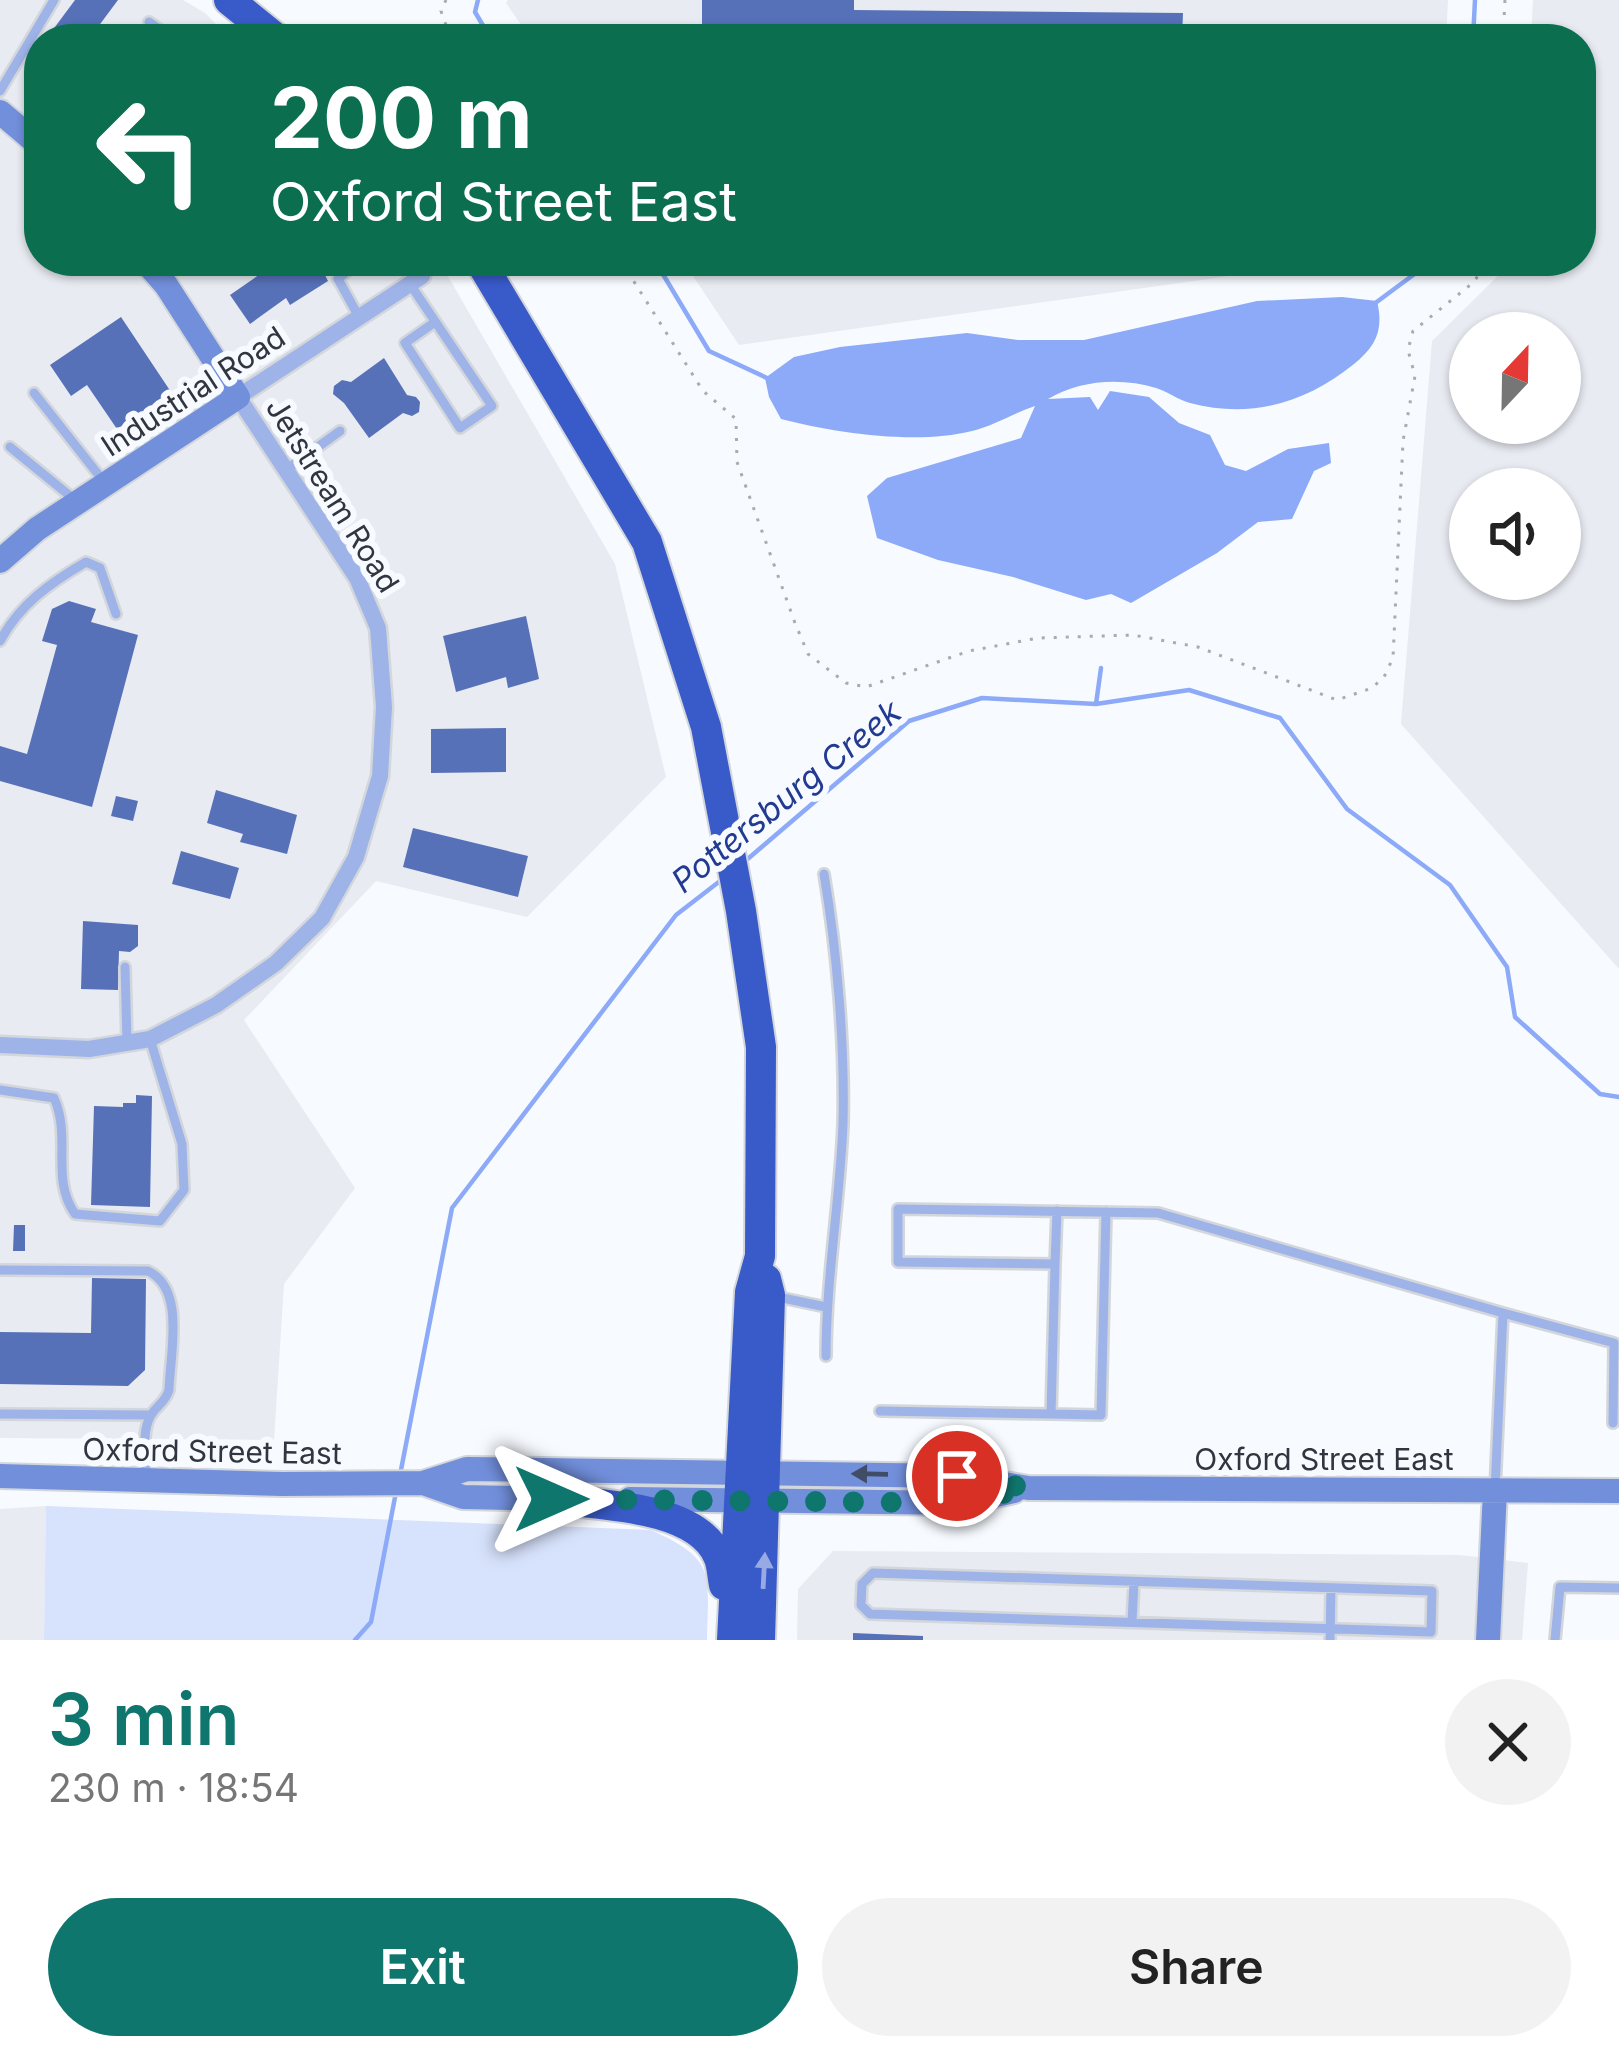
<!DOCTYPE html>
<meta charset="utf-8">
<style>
body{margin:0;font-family:Inter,sans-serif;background:#f2f2f2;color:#222;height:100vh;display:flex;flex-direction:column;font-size:45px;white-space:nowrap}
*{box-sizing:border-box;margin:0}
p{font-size:39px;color:#767676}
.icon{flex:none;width:66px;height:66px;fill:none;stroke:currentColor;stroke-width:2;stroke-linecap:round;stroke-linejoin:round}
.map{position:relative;height:1640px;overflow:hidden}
.side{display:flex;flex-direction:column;background:#fff;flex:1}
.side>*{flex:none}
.hud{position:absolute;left:24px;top:24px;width:1572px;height:252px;border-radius:48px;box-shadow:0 3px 9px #0004;background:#0b6e4f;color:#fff;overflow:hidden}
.needle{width:78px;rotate:22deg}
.fabs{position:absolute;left:1449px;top:312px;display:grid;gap:24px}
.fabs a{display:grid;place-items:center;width:132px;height:132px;border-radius:50%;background:#fff;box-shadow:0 3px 9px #0004;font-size:60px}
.pin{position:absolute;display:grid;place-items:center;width:102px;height:102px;color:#fff;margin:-51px;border:6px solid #fff;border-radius:50%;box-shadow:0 3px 12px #0007}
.me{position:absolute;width:132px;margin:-66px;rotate:90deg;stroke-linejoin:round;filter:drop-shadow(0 0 9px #0008)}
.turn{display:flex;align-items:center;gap:42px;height:252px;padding:0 48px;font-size:54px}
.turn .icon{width:156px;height:156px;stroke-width:2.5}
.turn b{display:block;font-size:84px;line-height:102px}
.round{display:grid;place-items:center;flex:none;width:126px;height:126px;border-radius:63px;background:#f2f2f2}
.summary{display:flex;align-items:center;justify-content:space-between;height:204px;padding:0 48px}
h1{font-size:72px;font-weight:600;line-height:90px;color:#0f766e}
.primary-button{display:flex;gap:24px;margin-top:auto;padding:24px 48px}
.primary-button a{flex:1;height:138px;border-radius:72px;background:#0f766e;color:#fff;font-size:48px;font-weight:600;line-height:138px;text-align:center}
.primary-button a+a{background:#f2f2f2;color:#222}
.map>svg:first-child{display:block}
.built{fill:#e8ebf2;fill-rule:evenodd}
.green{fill:#d7e2fc}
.water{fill:#8caaf7}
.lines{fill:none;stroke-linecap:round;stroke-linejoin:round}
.stream{stroke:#8caaf7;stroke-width:4.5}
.building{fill:#5771b9}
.lane-casing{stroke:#d3d7dc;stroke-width:14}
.street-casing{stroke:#d3d7dc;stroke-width:21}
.secondary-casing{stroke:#d3d7dc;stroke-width:28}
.highway-casing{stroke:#d3d7dc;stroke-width:34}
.path{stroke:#a7abb2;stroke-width:3;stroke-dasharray:3 9;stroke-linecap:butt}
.lane{stroke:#9eb3e8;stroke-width:9}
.street{stroke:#9eb3e8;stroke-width:16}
.secondary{stroke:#728fdc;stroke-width:24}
.highway{stroke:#395ac9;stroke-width:30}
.oneway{fill:#414c66}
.oneway2{fill:#98aae4}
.route{stroke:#0f766e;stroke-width:21;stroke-dasharray:0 37.8}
.labels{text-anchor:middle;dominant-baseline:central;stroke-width:12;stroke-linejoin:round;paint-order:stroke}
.street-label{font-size:30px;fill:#31353f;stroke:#f7faff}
.water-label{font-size:33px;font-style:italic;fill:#223a91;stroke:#f7faff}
</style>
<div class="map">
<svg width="1619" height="1640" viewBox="0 0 1619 1640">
<rect width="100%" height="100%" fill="#f7faff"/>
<path class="built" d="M 0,0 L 183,0 L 205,13 L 231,39 L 39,39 L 39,261 L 439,261 L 615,564 L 666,777 L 527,917 L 376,881 L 244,1020 L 355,1188 L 284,1284 L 274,1440 L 0,1438 Z
M 508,0 L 1448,0 L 1446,39 L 531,39 L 506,3 Z
M 1533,0 L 1619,0 L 1619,969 L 1401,724 L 1432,341 L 1513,261 L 1581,261 L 1581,39 L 1531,39 ZM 1470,333 L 1560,333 L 1560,423 L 1470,423 ZM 1470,489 L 1560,489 L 1560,579 L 1470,579 Z
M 683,261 L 1335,261 L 739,345 Z
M 46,1506 L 44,1640 L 0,1640 L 0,1509 Z
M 833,1551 L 1460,1555 L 1528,1563 L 1522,1640 L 797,1640 L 798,1589 Z"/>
<path class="green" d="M 46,1506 L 651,1530 C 717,1560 708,1573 707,1640 L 44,1640 Z"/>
<path class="water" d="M 1342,297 L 1377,301 C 1384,330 1376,346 1354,364 C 1306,403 1251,419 1190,403 C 1178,400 1167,391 1156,388 C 1121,377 1079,380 1048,399 L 1090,397 L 1098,410 L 1110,391 L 1149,397 L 1179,423 L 1210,435 L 1225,465 L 1246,471 L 1288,449 L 1329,443 L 1331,463 L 1314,471 L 1292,519 L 1258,522 L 1217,553 L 1131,603 L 1111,594 L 1086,600 L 1013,577 L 938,560 L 877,538 L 867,496 L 887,478 L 1021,438 L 1035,406 C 1014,413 993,426 972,431 C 916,445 836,433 781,419 L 769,397 L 765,378 L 794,357 L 840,347 L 967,333 L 1018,340 L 1084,340 L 1257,301 Z"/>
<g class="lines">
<path class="stream" d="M 478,0 L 475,12 L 491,39
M 1473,39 L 1475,0
M 655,261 L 709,351 L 767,378
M 1374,304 L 1432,261
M 1096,704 L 1101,668
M 743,863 L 909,721 L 982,698 L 1096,704 L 1189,690 L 1280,718 L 1347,809 L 1450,885 L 1507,967 L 1515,1017 L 1600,1094 L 1619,1097
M 400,1475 L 452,1208 L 676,915 L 720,881
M 355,1640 L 371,1622 L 396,1492"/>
</g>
<path class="building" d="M 75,0 L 118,0 L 89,39 L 46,39 Z
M 702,0 L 854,0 L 854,10 L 1183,13 L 1182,39 L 702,39 Z
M 263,261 L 345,261 L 325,275 L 328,281 L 290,305 L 286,298 L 250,324 L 230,295 L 266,270 Z
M 121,317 L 171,392 L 117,429 L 87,385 L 71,396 L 50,365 Z
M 384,358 L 407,395 L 416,397 L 420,402 L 419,412 L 412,416 L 403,413 L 369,438 L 344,403 L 333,394 L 334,386 L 342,380 L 351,382 Z
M 69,601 L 96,609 L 91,622 L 138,635 L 92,807 L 0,781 L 0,746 L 27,754 L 57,645 L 42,641 L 52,609 Z
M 526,616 L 539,679 L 508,688 L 506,677 L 456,692 L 443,636 Z
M 506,728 L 506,772 L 431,773 L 431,729 Z
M 216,790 L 297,815 L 287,854 L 240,842 L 243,834 L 207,823 Z
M 116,796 L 138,801 L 133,821 L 111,816 Z
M 413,828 L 528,856 L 518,897 L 403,867 Z
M 181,851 L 239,868 L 230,899 L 172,884 Z
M 83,921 L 138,925 L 138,946 L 130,952 L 119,951 L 118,990 L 81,989 Z
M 136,1095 L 152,1096 L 150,1207 L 91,1205 L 94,1106 L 123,1107 L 123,1103 L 136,1103 Z
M 14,1225 L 25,1225 L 25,1251 L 13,1251 Z
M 92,1278 L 146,1279 L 145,1370 L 128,1386 L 0,1384 L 0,1332 L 91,1333 Z
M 853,1633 L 923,1636 L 923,1640 L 853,1640 Z"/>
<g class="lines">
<defs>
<path id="lane" d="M 149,22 L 173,39
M 0,91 L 54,0
M 410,284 L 492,406 L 460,428 L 405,343 L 435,322
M 359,317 L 338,279 L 359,261
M 34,393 L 105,483
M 10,447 L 75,500
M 286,470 L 340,431
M 0,641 C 20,604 50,583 86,562 L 100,568 L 116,614
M 824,874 C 837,951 845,1045 843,1124 C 840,1201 826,1278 826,1356
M 125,967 L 127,1043
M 0,1090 L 54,1098 C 72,1138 50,1178 75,1214 L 160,1221 L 184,1190 L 182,1144 L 150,1039
M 1057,1211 L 1055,1264 L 898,1262 L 898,1209 C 984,1210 1071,1211 1158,1213 L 1503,1313 L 1495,1490
M 0,1270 L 148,1271 C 186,1289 170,1354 169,1390 C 165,1403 158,1404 151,1415 C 141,1431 146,1459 146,1477
M 773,1296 L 826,1307
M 1503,1313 L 1614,1343 L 1613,1423
M 880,1411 L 1051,1414 L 1055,1264
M 0,1414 L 151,1415
M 1051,1414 L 1101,1415 L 1106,1212
M 873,1573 L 1432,1591 L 1431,1632 L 870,1614 L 861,1605 L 862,1584 Z
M 1132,1622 L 1134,1582
M 1330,1640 L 1331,1588
M 1555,1640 L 1560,1587 L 1619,1588"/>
<path id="street" d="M 0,1045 L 89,1049 L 150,1039 L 216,1005 L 276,963 L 322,918 L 356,857 L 380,776 L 384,707 L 378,628 L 357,578 L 238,397 L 422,276"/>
<path id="secondary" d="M 0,112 L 39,145
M 0,561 L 37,529 L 238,397 L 166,285 L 145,261
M 0,1476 L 282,1484 L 423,1483 L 467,1469 L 957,1476 L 1028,1488 L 1619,1491
M 423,1483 L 463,1497 L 566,1499
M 630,1499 L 959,1503 L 1014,1491
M 1488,1640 L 1495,1490"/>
<path id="highway" d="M 229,0 L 277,39
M 480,261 L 647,542 L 706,727 L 741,911 L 761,1047 L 760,1256 L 750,1292 L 732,1640
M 551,1499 C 598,1505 696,1505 718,1556 C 722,1564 722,1576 724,1585
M 760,1640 L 770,1295 L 766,1279"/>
</defs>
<use href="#lane" class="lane-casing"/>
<use href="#street" class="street-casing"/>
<use href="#secondary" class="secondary-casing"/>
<use href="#highway" class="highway-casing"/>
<path class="path" d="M 446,0 L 441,11 L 451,39
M 1503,39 L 1505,0
M 621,261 L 703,391 L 736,419 L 737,462 L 795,623 L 808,654 L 846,683 L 866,687 L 969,651 L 1038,638 L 1133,635 L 1198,647 L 1337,700 L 1372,688 L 1384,677 L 1393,658 L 1403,441 L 1415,376 L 1408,350 L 1413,331 L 1474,282 L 1487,261"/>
<use href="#lane" class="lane"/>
<use href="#street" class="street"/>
<use href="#secondary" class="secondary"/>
<use href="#highway" class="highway"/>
</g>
<defs><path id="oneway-solid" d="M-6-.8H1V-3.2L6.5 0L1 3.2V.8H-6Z" transform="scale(3)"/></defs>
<use class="oneway" href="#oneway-solid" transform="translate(870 1474) rotate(-179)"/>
<use class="oneway2" href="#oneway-solid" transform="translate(764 1571) rotate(-87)"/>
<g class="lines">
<path class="route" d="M 551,1499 L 959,1503 L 1028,1488 L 957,1476"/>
</g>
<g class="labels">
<g class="street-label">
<text transform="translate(193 391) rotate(-33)">Industrial Road</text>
<text transform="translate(333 495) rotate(58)">Jetstream Road</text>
<text transform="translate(212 1451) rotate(1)">Oxford Street East</text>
<text x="1324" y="1459">Oxford Street East</text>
</g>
<g class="water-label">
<text transform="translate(786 796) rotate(-39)">Pottersburg Creek</text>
</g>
</g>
</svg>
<div class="fabs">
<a><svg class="needle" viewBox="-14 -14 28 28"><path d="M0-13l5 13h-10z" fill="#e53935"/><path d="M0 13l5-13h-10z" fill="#767676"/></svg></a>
<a><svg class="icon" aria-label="sound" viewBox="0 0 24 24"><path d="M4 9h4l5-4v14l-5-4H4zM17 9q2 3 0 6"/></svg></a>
</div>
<div class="pin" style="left:957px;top:1476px;background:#d93025"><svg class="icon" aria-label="arrive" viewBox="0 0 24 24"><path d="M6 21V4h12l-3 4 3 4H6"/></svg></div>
<svg class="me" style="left:551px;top:1499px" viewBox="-20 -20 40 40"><path d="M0-17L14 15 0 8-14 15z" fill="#0f766e" stroke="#fff" stroke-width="4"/></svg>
<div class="hud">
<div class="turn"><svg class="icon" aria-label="left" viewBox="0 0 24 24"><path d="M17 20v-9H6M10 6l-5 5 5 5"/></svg><div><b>200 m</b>Oxford Street East</div></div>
</div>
</div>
<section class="side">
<div class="summary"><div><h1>3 min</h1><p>230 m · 18:54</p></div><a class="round"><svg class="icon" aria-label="close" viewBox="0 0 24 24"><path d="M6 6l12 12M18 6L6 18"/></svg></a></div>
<div class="primary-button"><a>Exit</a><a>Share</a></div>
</section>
